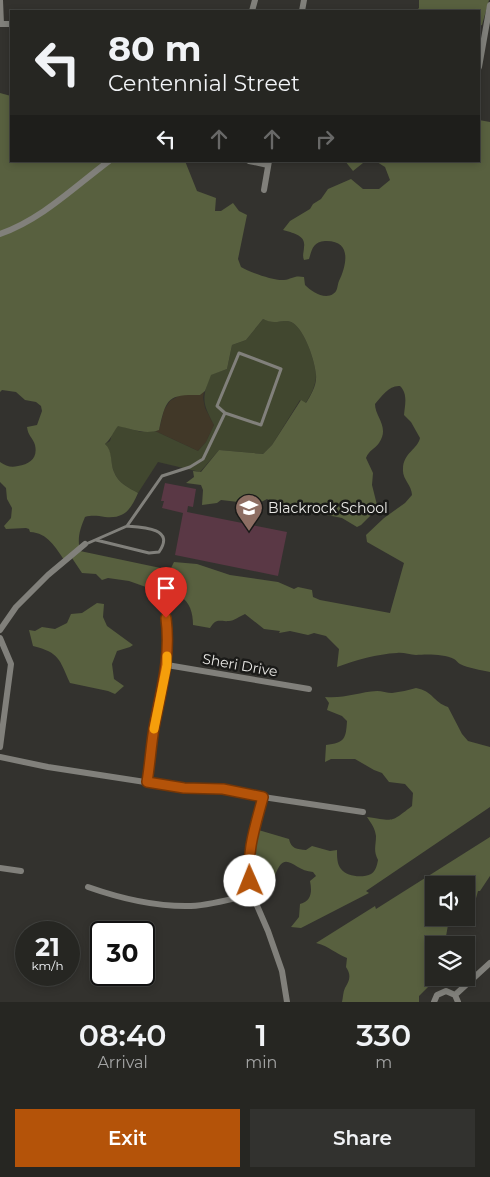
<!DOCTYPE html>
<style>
body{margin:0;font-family:Montserrat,sans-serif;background:#32322f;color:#f1f3f6;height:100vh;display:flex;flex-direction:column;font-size:19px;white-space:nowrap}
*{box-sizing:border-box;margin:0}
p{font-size:16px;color:#a4a5a5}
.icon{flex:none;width:28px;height:28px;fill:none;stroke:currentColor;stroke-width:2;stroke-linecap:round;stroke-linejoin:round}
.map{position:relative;height:1002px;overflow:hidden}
.sheet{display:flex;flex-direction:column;background:#262622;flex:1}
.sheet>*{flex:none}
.hud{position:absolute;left:10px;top:10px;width:470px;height:152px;border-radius:0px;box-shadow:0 2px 8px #0003,0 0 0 1px #424340;background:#262622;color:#f1f3f6;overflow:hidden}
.tools{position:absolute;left:425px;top:876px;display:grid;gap:10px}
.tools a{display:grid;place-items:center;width:50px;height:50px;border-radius:0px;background:#262622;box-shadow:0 2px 8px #0003,0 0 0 1px #424340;font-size:25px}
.speed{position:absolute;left:15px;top:921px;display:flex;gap:10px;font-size:25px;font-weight:700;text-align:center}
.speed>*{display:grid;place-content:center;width:65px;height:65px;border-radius:50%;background:#262622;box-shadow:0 2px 8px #0003,0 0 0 1px #424340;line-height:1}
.speed small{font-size:12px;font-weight:400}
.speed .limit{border:2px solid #111;border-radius:8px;background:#fff;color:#111}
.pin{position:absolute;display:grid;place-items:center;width:42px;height:42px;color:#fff;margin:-51px -21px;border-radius:50% 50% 50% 0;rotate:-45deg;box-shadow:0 0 5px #0007}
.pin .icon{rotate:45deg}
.me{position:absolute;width:55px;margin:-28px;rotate:359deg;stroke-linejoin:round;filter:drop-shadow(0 0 4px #0008)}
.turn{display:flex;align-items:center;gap:18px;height:105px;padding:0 15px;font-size:22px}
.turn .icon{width:65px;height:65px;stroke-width:2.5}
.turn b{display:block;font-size:35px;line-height:42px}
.lanes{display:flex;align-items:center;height:48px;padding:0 15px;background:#0003;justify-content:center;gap:25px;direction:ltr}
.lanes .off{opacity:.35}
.eta{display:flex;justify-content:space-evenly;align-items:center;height:85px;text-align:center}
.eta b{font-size:30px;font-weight:600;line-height:35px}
.cta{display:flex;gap:10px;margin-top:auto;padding:10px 15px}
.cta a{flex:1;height:58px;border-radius:0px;background:#b45309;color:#fff;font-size:20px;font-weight:600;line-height:58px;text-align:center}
.cta a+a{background:#32322f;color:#f1f3f6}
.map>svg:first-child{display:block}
.commercial{fill:#413828}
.green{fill:#41472f}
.forest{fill:#58603f;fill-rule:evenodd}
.building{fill:#5a3845}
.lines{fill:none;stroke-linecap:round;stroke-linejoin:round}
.service{stroke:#81807b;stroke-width:3}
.minor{stroke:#81807b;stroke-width:6}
.route-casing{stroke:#753606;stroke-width:12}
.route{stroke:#b45309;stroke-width:9}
.slow{stroke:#f59e0b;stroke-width:9}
.labels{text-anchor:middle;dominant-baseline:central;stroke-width:5;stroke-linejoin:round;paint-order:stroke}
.poi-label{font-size:14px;fill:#ebeae7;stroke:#1a1a18;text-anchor:start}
.street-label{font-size:14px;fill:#ebeae7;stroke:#1a1a18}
</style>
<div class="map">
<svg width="490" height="1002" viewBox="0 0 490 1002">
<rect width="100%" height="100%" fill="#33322e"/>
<path class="commercial" d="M 204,391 L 203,398 L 205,408 L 214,425 L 206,442 L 198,451 L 155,431 L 159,430 L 164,410 L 170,401 L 180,395 L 200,395 Z"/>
<path class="green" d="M 263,319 C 267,320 270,322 274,322 C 281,322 287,319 293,323 C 305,331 315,361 316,375 C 316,385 311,395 305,404 L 300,400 L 272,445 L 263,454 L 219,450 L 200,472 L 158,462 L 138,493 C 129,488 118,483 114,472 C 110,462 112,451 105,444 L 110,441 L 112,434 L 118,425 L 141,432 L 155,431 L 198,451 L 206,442 L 214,425 C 202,402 202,400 210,375 L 227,369 L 232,345 L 246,340 Z"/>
<path class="forest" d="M 419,0 L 489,0 L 482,25 L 479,26 L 479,11 L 416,11 L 419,8 Z
M 0,93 L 11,96 L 11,161 L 185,161 L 197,191 L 216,198 L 215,211 L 221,211 L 233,203 L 239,211 L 247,215 L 238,259 L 241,267 C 249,272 274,281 284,280 C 292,279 294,275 304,277 L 305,285 C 311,291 324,300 333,294 C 338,291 337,286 339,281 C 347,264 352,240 325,241 C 313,242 312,249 309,259 L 304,260 C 302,255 304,252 304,247 C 306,235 293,233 283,230 L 290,221 L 310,209 L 313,204 L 321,199 L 328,189 L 351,179 L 363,189 L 379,189 L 390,180 L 385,167 L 377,162 L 363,163 L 353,171 L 345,161 L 479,161 L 479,120 L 490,122 L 490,672 C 481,670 468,668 460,664 C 458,663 456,660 454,659 C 444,654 427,654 416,655 C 410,655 403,652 397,653 C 377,654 356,660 337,667 L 339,649 L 326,636 L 314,633 L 308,635 L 290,631 L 279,633 L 280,631 L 264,629 L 245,614 C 240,616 234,621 229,621 C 219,622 217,617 210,628 L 193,625 C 193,613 190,602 180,596 L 172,598 L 160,592 L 129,581 L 108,578 L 102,580 L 96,574 L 82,573 L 72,558 L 65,561 C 55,547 48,533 30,532 L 29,529 L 26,528 L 6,529 L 4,526 L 11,518 L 12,508 L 7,499 L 6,488 L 0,482 L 0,462 C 6,466 11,468 18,466 C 30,464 38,458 35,445 C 33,438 28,436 27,427 L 37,425 L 42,411 L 41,406 L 36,402 L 25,400 L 16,392 L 2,390 L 0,392 ZM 263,319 C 267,321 270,322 274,322 C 281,322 287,319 293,323 C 305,331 315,361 316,375 C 317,385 311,395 306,403 L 301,400 L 272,445 L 263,454 L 219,450 L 201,472 L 193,471 L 194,477 L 186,483 L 201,485 L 203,490 L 202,505 L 217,503 L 221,500 L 257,504 L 267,499 L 277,505 L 342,518 L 357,527 L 361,525 L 374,512 L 377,505 L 372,485 L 373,473 L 366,458 C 369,450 375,449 379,443 C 390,427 375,417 375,404 C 382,396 389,385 400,386 C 408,394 405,404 404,415 L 411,422 L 420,438 C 418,449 403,453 403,469 C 402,479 412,485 412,495 L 405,503 L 384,518 L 366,535 L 367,542 L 404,563 L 390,613 L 320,600 L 313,597 L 312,590 L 298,587 L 294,589 L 278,582 L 230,575 L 197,564 L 174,562 L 170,570 L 80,551 C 77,538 80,529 85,517 C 92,515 98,516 105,517 C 125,519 131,509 138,493 C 129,488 118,483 114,472 C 110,463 113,451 105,444 C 111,439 113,432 118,426 C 132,429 145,435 159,430 C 166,399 167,394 200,395 L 205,391 L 211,375 L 227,369 L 232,345 L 246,340 Z
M 97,603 L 104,604 L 103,617 L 107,626 L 133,645 L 130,647 L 117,651 L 112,664 L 114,679 L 124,686 L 115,694 L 108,691 L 70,683 C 59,659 60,653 33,646 L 29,630 L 35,631 L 42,627 L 55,629 L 67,623 L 71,614 L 82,613 Z
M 416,688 C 433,691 433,702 448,707 L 462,734 L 468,741 L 490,747 L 490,807 L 366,891 L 369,893 L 301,928 L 291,927 L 299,917 L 300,904 C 312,901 312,891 310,881 L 316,876 L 313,872 C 292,871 284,844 273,882 L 267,879 L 251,881 L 251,853 L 255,829 L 289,839 C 291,849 297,849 306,850 L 312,846 L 330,851 L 337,850 C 337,857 337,864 341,869 C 347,877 363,878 371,874 C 376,871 377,865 378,860 C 373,850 376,846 376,836 C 375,828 371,823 367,817 C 395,821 390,823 412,806 L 413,793 L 405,784 L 389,782 L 382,773 L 374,770 L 355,759 L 331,759 L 325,762 L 326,745 C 345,743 346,738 347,721 L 342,716 L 327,710 L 329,703 L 325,697 C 343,699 359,692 377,691 C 382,691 387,693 392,693 C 400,692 409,690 416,688 Z
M 490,837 L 490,876 L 480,891 L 478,891 L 472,913 L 466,914 L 466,885 L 434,885 L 434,918 L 456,918 L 452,919 L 448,925 L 445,942 L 430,946 L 434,953 L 434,978 L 447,978 L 429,986 L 419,996 L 419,1002 L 342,1002 C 343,998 343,992 345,988 C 349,981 352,976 346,967 L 347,958 C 334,953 331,947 316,943 L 375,906 L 376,909 Z"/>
<path class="building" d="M 165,483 L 196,489 L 193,507 L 188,506 L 187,512 L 287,532 L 278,576 L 175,555 L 183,513 L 162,508 L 164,501 L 161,501 Z"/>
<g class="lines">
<path class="service" d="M 96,540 L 149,553 L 159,552 C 176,528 142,527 127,526
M 86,544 L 127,526 L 162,476 L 190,467 L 203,459 L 225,413 L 217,406 L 239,353 L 281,369 L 261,425 L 225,413"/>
<path class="minor" d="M 0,0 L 1,24
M 252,11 L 255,0
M 302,11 L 304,0
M 0,24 L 11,24
M 479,67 L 490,5
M 249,161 L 268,165
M 264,190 L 269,161
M 0,234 C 42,219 73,188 109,161
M 0,630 L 16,607 L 48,575 L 85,544
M 0,638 L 11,664 L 0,747
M 167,665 L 309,689
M 0,757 L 48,767 L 184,788 L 223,789 L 263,797 L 363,812
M 147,782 C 149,764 151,746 154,728 C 161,690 171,658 166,618
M 263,797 L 252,837 L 248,868 L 252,894 L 268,931 L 282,971 L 287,1002
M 0,868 L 21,871
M 88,887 C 122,899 155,907 191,906 C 211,905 232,899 252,894
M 455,995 L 490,963
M 434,1002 L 437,995 L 446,991 L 455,995 L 458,1002"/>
</g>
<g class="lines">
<defs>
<path id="route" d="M 166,618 C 171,658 161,690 154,728 C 151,746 150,764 147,782 L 184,788 L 223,789 L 263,797 C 256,824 246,852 250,881"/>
</defs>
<use href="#route" class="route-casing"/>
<use href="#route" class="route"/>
<path class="slow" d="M 154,729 L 167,665 L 167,656"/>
</g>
<defs>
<symbol id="school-pin" viewBox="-11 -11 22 30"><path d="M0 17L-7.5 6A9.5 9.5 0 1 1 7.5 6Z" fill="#8d6e63" stroke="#1a1a18"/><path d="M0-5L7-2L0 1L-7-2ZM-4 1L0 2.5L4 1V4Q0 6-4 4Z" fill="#fff"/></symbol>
</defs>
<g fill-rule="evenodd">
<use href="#school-pin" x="233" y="492" width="32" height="43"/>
</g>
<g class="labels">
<g class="poi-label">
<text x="268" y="508">Blackrock School</text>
</g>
<g class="street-label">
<text transform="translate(240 665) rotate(10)">Sheri Drive</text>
</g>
</g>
</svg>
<div class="tools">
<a><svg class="icon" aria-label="sound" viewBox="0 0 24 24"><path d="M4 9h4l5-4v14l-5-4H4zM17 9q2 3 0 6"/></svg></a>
<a><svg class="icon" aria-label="layers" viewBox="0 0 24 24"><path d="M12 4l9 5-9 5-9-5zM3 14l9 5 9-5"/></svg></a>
</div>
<div class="speed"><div>21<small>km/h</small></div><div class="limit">30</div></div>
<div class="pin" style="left:166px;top:618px;background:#d93025"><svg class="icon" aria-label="arrive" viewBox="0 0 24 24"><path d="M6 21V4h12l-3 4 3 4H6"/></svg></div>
<svg class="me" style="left:250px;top:881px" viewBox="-20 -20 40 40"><circle r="19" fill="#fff"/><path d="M0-13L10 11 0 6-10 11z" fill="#b45309"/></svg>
<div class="hud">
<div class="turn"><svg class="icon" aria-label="left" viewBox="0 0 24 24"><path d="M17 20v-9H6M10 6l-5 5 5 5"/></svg><div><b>80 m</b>Centennial Street</div></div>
<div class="lanes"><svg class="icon" aria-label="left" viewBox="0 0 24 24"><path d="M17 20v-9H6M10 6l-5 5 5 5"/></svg><svg class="icon off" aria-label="ahead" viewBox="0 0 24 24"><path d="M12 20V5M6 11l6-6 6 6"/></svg><svg class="icon off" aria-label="ahead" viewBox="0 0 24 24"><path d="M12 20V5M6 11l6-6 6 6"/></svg><svg class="icon off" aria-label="right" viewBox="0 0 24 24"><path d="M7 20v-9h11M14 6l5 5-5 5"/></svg></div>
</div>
</div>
<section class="sheet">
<div class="eta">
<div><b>08:40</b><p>Arrival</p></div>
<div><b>1</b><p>min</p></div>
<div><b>330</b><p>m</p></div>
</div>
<div class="cta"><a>Exit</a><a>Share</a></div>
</section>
